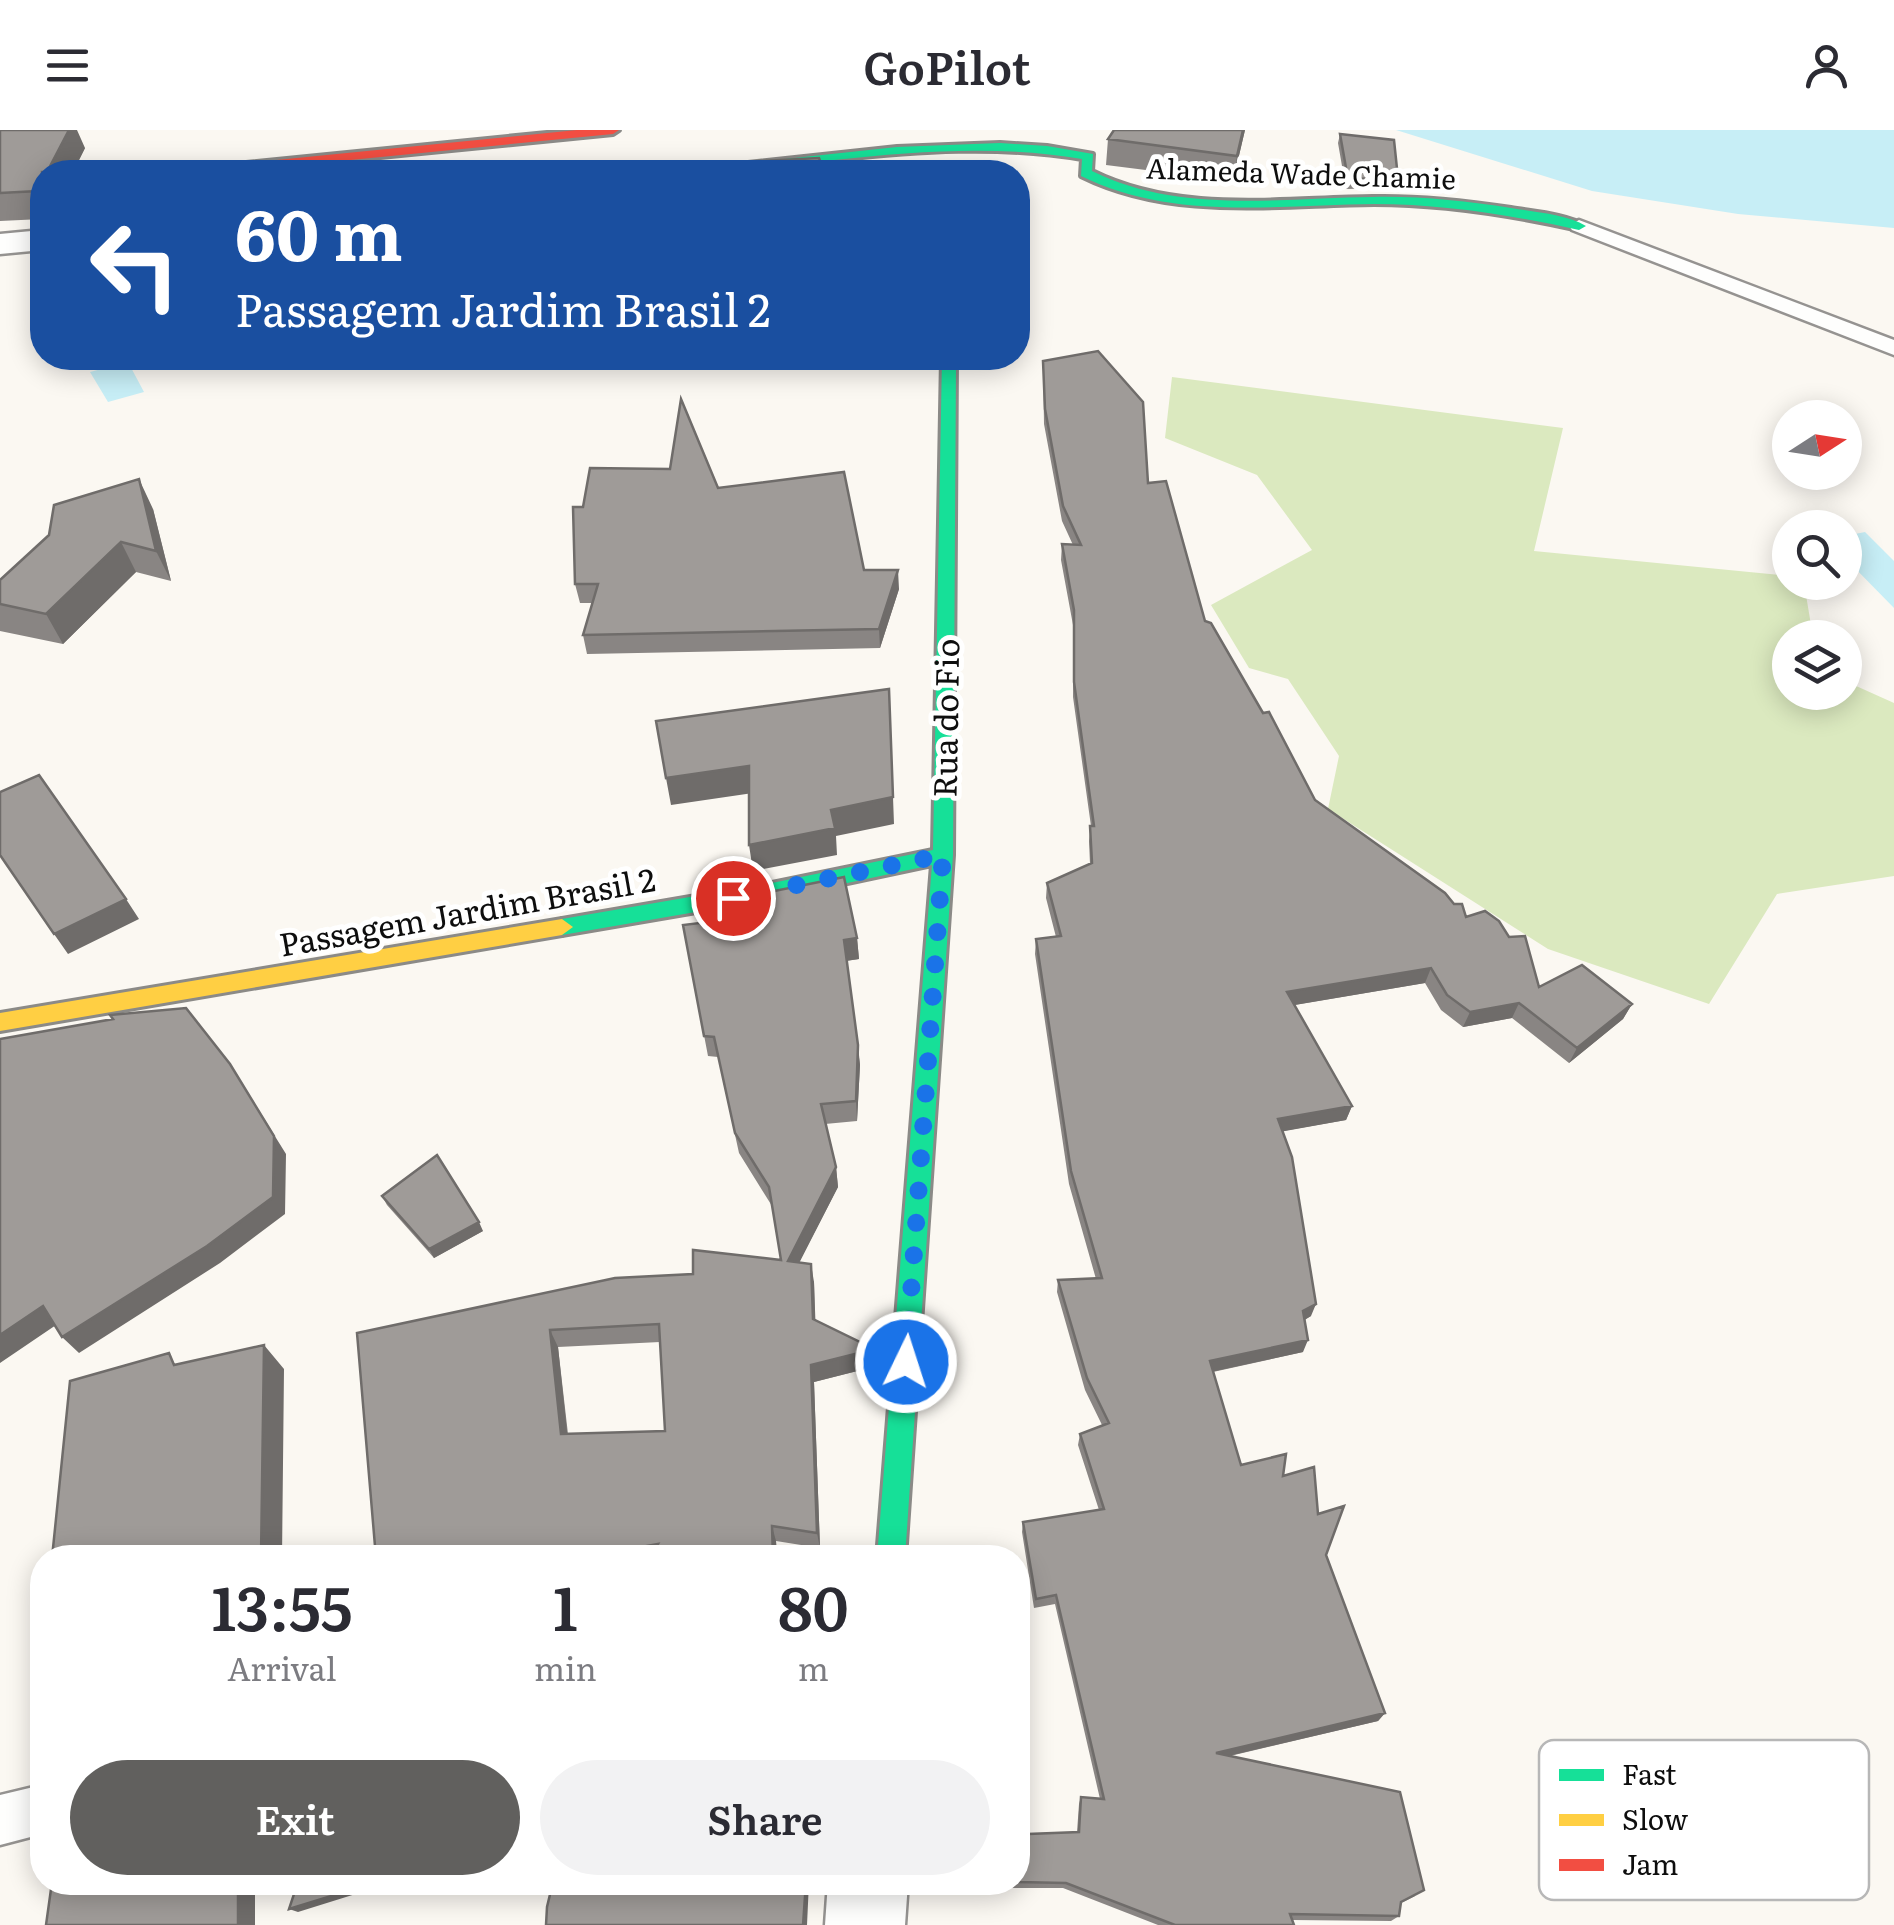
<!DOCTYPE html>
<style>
body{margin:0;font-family:Literata,serif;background:#f2f2f3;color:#2b2b33;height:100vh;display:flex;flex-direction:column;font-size:38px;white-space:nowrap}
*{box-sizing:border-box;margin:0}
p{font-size:32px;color:#7c7c81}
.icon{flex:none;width:55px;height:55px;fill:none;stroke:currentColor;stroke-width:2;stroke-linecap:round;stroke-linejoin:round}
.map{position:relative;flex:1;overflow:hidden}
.drawer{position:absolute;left:30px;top:1415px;width:1000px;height:350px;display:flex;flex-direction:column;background:#fff;border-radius:40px;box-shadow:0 5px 25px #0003}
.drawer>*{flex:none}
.banner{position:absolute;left:30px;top:30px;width:1000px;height:210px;border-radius:40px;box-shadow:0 5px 25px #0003;background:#1a4fa0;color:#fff;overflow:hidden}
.needle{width:65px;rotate:78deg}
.fabs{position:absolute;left:1772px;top:270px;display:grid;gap:20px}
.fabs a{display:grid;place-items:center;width:90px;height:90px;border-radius:50%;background:#fff;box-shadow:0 5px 25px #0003;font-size:50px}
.pin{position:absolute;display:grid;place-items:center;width:85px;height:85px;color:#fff;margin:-42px;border:5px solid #fff;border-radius:50%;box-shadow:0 2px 10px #0007}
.me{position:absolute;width:110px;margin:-55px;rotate:4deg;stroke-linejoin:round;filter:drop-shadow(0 0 8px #0008)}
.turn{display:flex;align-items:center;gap:35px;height:210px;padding:0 40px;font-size:45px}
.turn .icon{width:130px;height:130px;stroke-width:2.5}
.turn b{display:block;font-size:70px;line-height:85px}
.eta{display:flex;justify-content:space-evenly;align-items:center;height:170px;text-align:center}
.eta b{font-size:60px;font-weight:600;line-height:70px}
.action{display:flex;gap:20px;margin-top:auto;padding:20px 40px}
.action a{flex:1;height:115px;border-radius:60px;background:#61605e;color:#fff;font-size:40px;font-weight:600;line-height:115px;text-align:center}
.action a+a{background:#f2f2f3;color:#2b2b33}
header{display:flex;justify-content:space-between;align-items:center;height:130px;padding:0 40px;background:#fff;font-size:45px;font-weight:600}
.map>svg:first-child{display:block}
.forest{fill:#dbe9bf}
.water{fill:#c7eef6}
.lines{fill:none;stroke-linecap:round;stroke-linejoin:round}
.lane-casing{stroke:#959391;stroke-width:5}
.street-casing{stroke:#959391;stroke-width:5}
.fast-casing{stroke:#8b8a87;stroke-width:6}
.slow-casing{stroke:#8b8a87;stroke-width:6}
.jam-casing{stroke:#8b8a87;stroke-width:6}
.lane{fill:#fefefd;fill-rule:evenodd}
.street{fill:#fefefd;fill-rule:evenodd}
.fast{fill:#16e098;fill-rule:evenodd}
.slow{fill:#ffcf43;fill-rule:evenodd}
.jam{fill:#f24e42;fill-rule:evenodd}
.wall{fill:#898583;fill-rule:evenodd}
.shaded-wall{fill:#6f6c6a}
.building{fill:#9f9b98;stroke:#6f6c6a;stroke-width:2.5;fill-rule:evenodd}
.route{stroke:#1a73e8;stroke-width:18;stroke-dasharray:0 32.4}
.labels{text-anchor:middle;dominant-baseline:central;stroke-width:10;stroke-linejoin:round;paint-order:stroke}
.far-street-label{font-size:28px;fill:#0e0e0e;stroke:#fff}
.street-label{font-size:32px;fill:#0e0e0e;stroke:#fff}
.key{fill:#fff;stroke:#b7b7b7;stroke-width:2.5}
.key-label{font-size:28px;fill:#0e0e0e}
</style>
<header><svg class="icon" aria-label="menu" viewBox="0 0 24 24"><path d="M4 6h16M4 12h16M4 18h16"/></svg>GoPilot<svg class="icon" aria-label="person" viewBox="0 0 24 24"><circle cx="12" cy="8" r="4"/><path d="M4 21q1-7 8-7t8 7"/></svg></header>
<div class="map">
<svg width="1894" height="1795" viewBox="0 0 1894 1795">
<rect width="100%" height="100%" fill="#fbf8f2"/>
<path class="forest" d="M 1172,247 L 1563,298 L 1534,421 L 1790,446 L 1790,452 L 1804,453 L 1813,507 L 1790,508 L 1790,562 L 1845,562 L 1845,551 L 1894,573 L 1894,746 L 1777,764 L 1709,874 L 1548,819 L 1328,679 L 1339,626 L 1288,549 L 1249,538 L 1211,475 L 1312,420 L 1257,345 L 1165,308 Z"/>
<path class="water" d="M 1396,0 L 1894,0 L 1894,98 L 1738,84 L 1592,61 Z
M 128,232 L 144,262 L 108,272 L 90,242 Z
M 1865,402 L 1894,431 L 1894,478 L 1845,428 L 1845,406 Z"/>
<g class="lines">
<defs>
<path id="lane" d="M 1579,90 L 1894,210 L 1894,225 L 1572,100 L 1569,96 Z
M 42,1655 L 42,1704 L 0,1715 L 0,1665 Z"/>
<path id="street" d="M 42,100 L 42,120 L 0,124 L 0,104 Z
M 828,1752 L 908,1752 L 905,1795 L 825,1795 Z"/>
<path id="fast" d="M 1000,13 L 1047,16 L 1093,24 L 1092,41 C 1178,84 1279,68 1373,67 C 1419,66 1465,71 1511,78 C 1534,82 1566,84 1586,96 L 1579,100 C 1512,85 1443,74 1374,74 C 1275,75 1172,91 1081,46 L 1082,29 C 1000,15 917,21 834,30 C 788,35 741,45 695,42 L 701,38 L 897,17 Z
M 942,228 L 956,228 L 953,725 L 905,1428 L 877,1428 L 932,735 L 772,769 L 562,805 L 551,797 L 562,789 L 772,753 L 933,720 Z"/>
<path id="slow" d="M 562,789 L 573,797 L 562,805 L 0,901 L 0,883 Z"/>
<path id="jam" d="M 577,0 L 619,0 L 613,4 L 228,42 L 220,39 L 226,35 Z"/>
</defs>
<use href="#lane" class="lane-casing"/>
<use href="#street" class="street-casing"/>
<use href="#fast" class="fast-casing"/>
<use href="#slow" class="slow-casing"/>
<use href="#jam" class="jam-casing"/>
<use href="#lane" class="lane"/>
<use href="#street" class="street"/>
<use href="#fast" class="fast"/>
<use href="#slow" class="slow"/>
<use href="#jam" class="jam"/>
</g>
<path class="wall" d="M 0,0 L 85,18 L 73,42 L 42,42 L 42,89 L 0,91 Z
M 1245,0 L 1233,51 L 1106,35 L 1108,9 Z
M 1340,4 L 1398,48 L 1396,58 L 1346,59 L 1338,13 Z
M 1043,231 L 1148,353 L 1205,491 L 1263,583 L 1315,670 L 1454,774 L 1539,857 L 1632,874 L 1623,889 L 1569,933 L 1512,888 L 1463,897 L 1441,880 L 1425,853 L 1294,875 L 1352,976 L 1346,990 L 1283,1001 L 1311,1186 L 1304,1190 L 1303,1222 L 1213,1242 L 1241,1335 L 1283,1346 L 1318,1384 L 1326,1425 L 1385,1583 L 1378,1591 L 1230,1626 L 1415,1766 L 1401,1773 L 1399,1786 L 1391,1791 L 1292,1790 L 1294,1795 L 1158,1795 L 1063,1758 L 1011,1758 L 1013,1752 L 1077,1702 L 1079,1674 L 1081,1667 L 1100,1669 L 1055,1474 L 1034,1478 L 1022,1402 L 1023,1392 L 1099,1380 L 1078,1315 L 1080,1304 L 1102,1295 L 1085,1260 L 1057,1162 L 1058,1150 L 1096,1149 L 1069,1054 L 1035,824 L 1036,809 L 1056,807 L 1046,768 L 1047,753 L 1090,734 L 1089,711 L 1091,696 L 1073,567 L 1073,495 L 1061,430 L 1062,414 L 1073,415 L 1062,391 L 1044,294 Z
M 718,358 L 899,459 L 880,518 L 587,524 L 583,505 L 592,473 L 580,473 L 575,454 Z
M 153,379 L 171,451 L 136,442 L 63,514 L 0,501 L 0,450 Z
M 683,795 L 857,808 L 859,829 L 846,831 L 860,935 L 857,991 L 825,994 L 836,1037 L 838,1057 L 799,1132 L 814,1152 L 815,1190 L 869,1233 L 869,1238 L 814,1252 L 820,1418 L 776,1411 L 777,1428 L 376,1428 L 357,1203 L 781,1130 L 772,1076 L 739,1023 L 718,927 L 708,926 ZM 660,1212 L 665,1301 L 568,1304 L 558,1217 Z
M 382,1066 L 483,1101 L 434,1128 L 387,1075 Z"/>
<path class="shaded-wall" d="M 69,0 L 77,0 L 85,18 L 73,42 L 47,42 Z
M 1243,0 L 1245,0 L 1233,51 L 1237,26 Z
M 139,349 L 153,379 L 171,451 L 156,421 Z
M 121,412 L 136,442 L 63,514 L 46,484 Z
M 898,440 L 899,459 L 880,518 L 879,499 Z
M 749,636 L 753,663 L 671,675 L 666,648 Z
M 893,667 L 894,694 L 836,706 L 837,725 L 753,741 L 749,715 L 831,680 Z
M 126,769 L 139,789 L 68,824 L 54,804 Z
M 857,808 L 859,829 L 845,831 L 844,810 Z
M 1431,838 L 1425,853 L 1283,877 L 1287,862 Z
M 1519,873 L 1512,888 L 1463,897 L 1470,882 Z
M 1632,874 L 1623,889 L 1569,933 L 1577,918 Z
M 858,915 L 860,935 L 857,991 L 856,971 Z
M 230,934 L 286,1024 L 285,1084 L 220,1133 L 79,1223 L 62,1207 Z
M 1352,976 L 1346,990 L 1274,1003 L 1278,989 Z
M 836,1037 L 838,1057 L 791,1149 L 788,1131 Z
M 479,1092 L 483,1101 L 434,1128 L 429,1119 Z
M 811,1134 L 814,1152 L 816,1207 L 813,1189 Z
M 1316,1174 L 1311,1186 L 1298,1194 L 1303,1181 Z
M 43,1176 L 59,1193 L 0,1233 L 0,1205 Z
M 550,1200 L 558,1217 L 569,1320 L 561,1304 Z
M 1308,1210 L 1303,1222 L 1206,1243 L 1210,1231 Z
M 264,1215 L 284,1239 L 282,1428 L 261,1428 Z
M 868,1216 L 869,1238 L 814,1252 L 820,1418 L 817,1403 L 811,1235 Z
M 772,1396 L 776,1411 L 777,1428 L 773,1428 Z
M 1385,1583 L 1378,1591 L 1211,1630 L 1216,1623 Z
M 377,1752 L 394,1752 L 298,1782 L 289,1779 Z
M 806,1752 L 809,1752 L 807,1795 L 803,1795 Z
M 238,1754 L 255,1762 L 255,1795 L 238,1795 Z"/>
<path class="building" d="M 0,0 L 69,0 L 47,42 L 42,42 L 42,52 L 38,61 L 0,63 Z
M 1114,0 L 1243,0 L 1237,26 L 1108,9 Z
M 1340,4 L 1394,10 L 1398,48 L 1348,49 Z
M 819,28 L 822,37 L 891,37 L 892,42 L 714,42 L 712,37 L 762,37 L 760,31 Z
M 1098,221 L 1143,272 L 1148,353 L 1166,351 L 1205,491 L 1211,493 L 1263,583 L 1269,582 L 1315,670 L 1445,763 L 1454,774 L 1462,774 L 1466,787 L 1485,781 L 1499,791 L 1509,807 L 1525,806 L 1539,857 L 1582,835 L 1632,874 L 1577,918 L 1519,873 L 1470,882 L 1447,865 L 1431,838 L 1287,862 L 1352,976 L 1278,989 L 1292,1027 L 1316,1174 L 1303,1181 L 1308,1210 L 1210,1231 L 1241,1335 L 1286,1324 L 1283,1346 L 1314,1337 L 1318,1384 L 1344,1376 L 1326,1425 L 1385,1583 L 1216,1623 L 1400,1662 L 1424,1760 L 1401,1772 L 1399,1786 L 1290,1784 L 1294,1795 L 1175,1795 L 1066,1753 L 1018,1752 L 1018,1737 L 1028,1704 L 1079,1702 L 1081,1667 L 1104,1669 L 1056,1465 L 1036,1469 L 1023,1392 L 1104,1379 L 1080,1304 L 1109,1293 L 1087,1248 L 1058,1150 L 1102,1148 L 1071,1041 L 1036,809 L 1061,806 L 1047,753 L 1092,733 L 1090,696 L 1094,696 L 1074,552 L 1074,480 L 1062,414 L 1081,415 L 1063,376 L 1045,279 L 1043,231 Z
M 681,269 L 718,358 L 844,342 L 864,440 L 898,440 L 879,499 L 583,505 L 598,454 L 575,454 L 573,377 L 583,377 L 590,338 L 670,339 Z
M 139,349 L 156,421 L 121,412 L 46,484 L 0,474 L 0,450 L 49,405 L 54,375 Z
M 889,559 L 893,667 L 831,680 L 835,698 L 749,715 L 749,636 L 666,648 L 656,591 Z
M 39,645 L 126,769 L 54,804 L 0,725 L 0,662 Z
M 844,747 L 857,808 L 844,810 L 858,915 L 856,971 L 821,974 L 836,1037 L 788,1131 L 811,1134 L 813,1189 L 868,1216 L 867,1221 L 811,1235 L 817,1403 L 772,1396 L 773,1428 L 650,1428 L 658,1414 L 581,1428 L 376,1428 L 357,1203 L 615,1148 L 693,1144 L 693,1120 L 781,1130 L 769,1057 L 735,1003 L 714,907 L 704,906 L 683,795 L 750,787 L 750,766 ZM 659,1194 L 665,1301 L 561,1304 L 550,1200 Z
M 186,878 L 230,934 L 274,1006 L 273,1067 L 207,1116 L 62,1207 L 43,1176 L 0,1205 L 0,909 L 113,889 L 110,885 Z
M 437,1025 L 479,1092 L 429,1119 L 382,1066 Z
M 264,1215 L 261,1428 L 52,1428 L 70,1251 L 169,1223 L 174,1235 Z
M 52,1752 L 204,1752 L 238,1754 L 238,1795 L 46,1795 Z
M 298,1752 L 377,1752 L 289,1779 Z
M 553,1752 L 806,1752 L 803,1795 L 546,1795 L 547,1777 Z"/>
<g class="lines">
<path class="route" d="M 733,768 L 943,725 L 906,1232"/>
</g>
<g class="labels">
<g class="far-street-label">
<text transform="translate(1301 42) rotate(2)">Alameda Wade Chamie</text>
</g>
<g class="street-label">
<text transform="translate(944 588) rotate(-89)">Rua do Fio</text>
<text transform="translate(467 780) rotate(-10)">Passagem Jardim Brasil 2</text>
</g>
</g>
<rect x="1539" y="1610" width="330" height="160" rx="15" class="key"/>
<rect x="1559" y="1639" width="45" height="12" fill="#16e098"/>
<rect x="1559" y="1684" width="45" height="12" fill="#ffcf43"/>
<rect x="1559" y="1729" width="45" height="12" fill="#f24e42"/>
<g class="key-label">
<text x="1622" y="1655">Fast</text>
<text x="1622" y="1700">Slow</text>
<text x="1622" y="1745">Jam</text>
</g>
</svg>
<div class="fabs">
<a><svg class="needle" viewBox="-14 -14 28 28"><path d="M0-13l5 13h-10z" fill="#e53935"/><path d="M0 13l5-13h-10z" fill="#7c7c81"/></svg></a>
<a><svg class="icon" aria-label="search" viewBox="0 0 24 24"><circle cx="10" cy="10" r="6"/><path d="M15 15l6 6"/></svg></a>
<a><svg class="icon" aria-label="layers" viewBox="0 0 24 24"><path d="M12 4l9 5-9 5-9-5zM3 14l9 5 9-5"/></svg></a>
</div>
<div class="pin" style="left:733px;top:768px;background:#d93025"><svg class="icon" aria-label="arrive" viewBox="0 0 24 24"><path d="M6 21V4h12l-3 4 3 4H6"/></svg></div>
<svg class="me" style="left:906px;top:1232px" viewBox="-20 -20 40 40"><circle r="17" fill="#1a73e8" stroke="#fff" stroke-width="3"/><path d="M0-11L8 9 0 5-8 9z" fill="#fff"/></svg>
<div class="banner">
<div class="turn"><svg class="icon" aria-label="left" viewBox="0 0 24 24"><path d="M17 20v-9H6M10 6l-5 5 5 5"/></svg><div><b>60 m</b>Passagem Jardim Brasil 2</div></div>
</div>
<section class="drawer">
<div class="eta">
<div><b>13:55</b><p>Arrival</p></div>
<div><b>1</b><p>min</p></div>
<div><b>80</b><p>m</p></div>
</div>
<div class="action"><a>Exit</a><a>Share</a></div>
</section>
</div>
